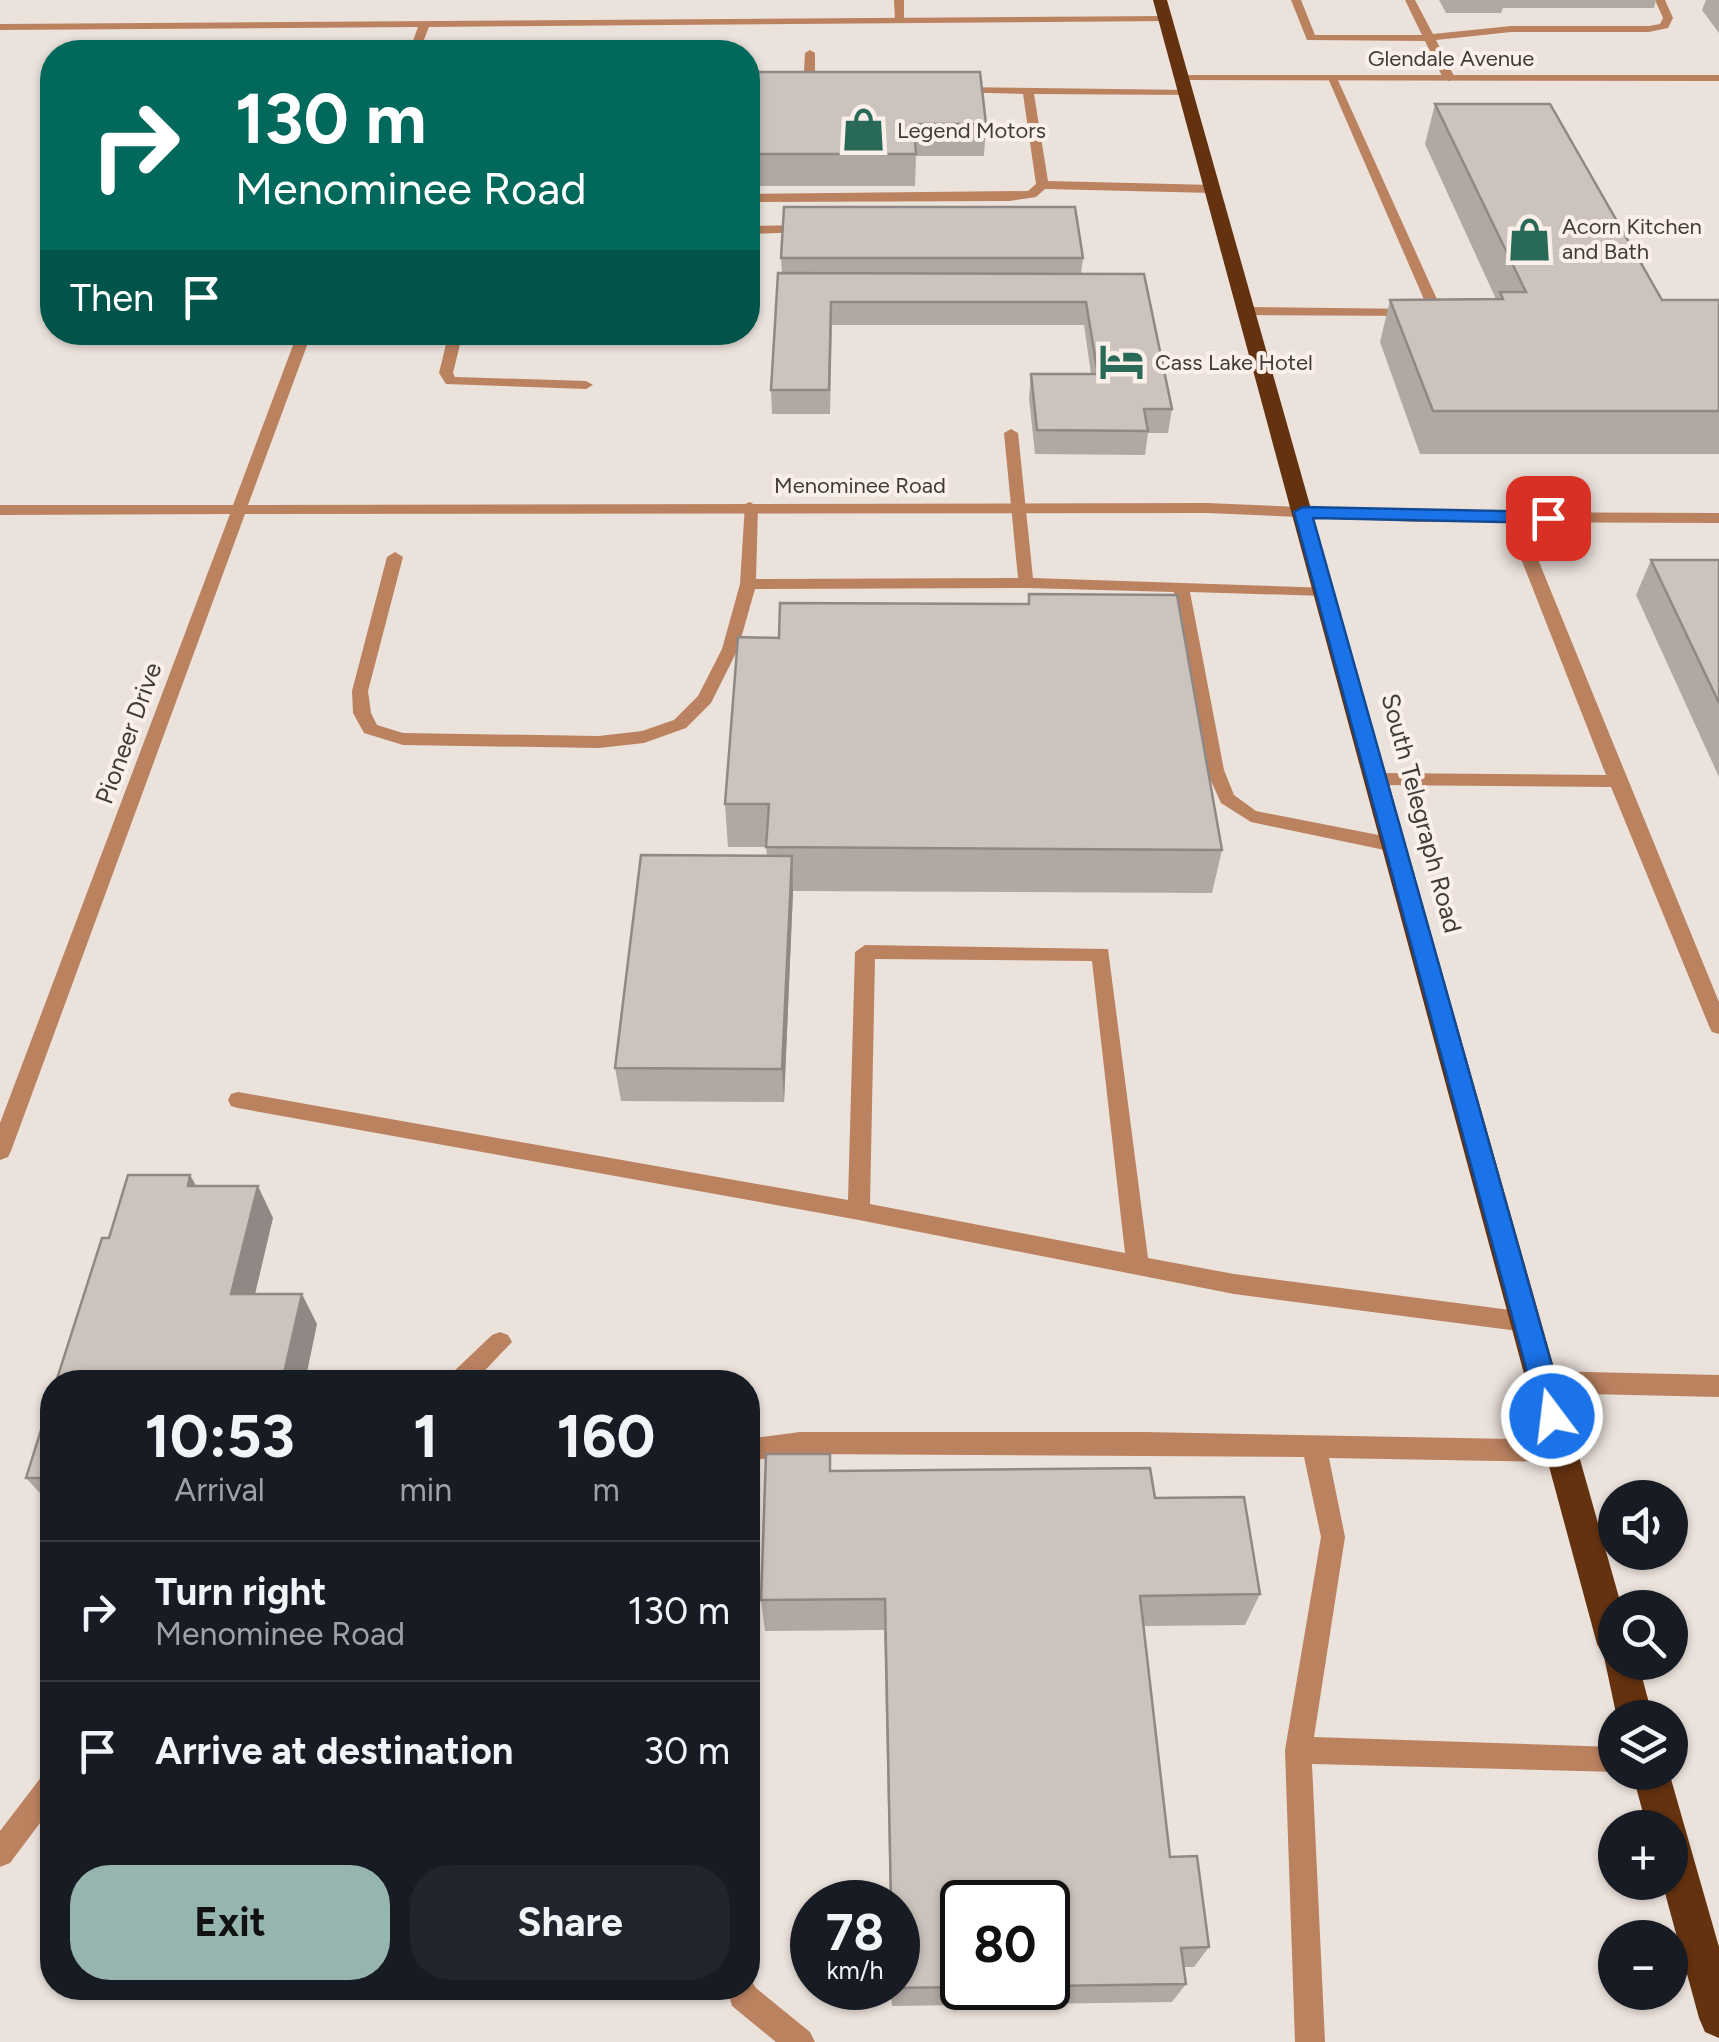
<!DOCTYPE html>
<meta charset="utf-8">
<style>
body{margin:0;font-family:Figtree,sans-serif;background:#20242c;color:#f1f3f6;height:100vh;display:flex;flex-direction:column;font-size:38px;white-space:nowrap}
*{box-sizing:border-box;margin:0}
p{font-size:32px;color:#9ea1a6}
.icon{flex:none;width:55px;height:55px;fill:none;stroke:currentColor;stroke-width:2;stroke-linecap:round;stroke-linejoin:round}
.map{position:relative;flex:1;overflow:hidden}
.sheet{position:absolute;left:40px;top:1370px;width:720px;height:630px;display:flex;flex-direction:column;background:#171b24;border-radius:40px;box-shadow:0 2px 8px #0004}
.sheet>*{flex:none}
.top-card{position:absolute;left:40px;top:40px;width:720px;height:305px;border-radius:40px;box-shadow:0 2px 8px #0004;background:#00695c;color:#fff;overflow:hidden}
.controls{position:absolute;left:1598px;top:1480px;display:grid;gap:20px}
.controls a{display:grid;place-items:center;width:90px;height:90px;border-radius:50%;background:#171b24;box-shadow:0 2px 8px #0004;font-size:50px}
.speed{position:absolute;left:790px;top:1880px;display:flex;gap:20px;font-size:50px;font-weight:700;text-align:center}
.speed>*{display:grid;place-content:center;width:130px;height:130px;border-radius:50%;background:#171b24;box-shadow:0 2px 8px #0004;line-height:1}
.speed small{font-size:25px;font-weight:400}
.speed .limit{border:5px solid #111;border-radius:15px;background:#fff;color:#111}
.pin{position:absolute;display:grid;place-items:center;width:85px;height:85px;color:#fff;margin:-42px;border-radius:20px;box-shadow:0 5px 15px #0006}
.me{position:absolute;width:110px;margin:-55px;rotate:345deg;stroke-linejoin:round;filter:drop-shadow(0 0 8px #0008)}
.turn{display:flex;align-items:center;gap:35px;height:210px;padding:0 30px;font-size:45px}
.turn .icon{width:130px;height:130px;stroke-width:2.5}
.turn b{display:block;font-size:70px;line-height:85px}
.then{display:flex;align-items:center;height:95px;padding:0 30px;background:#0003;gap:20px;font-size:38px}
.eta{display:flex;justify-content:space-evenly;align-items:center;height:170px;text-align:center}
.eta b{font-size:60px;font-weight:700;line-height:70px}
.action{display:flex;gap:20px;margin-top:auto;padding:20px 30px}
.action a{flex:1;height:115px;border-radius:40px;background:#97b5af;color:#111;font-size:40px;font-weight:700;line-height:115px;text-align:center}
.action a+a{background:#20242c;color:#f1f3f6}
ul{padding:0;list-style:none}
li{display:flex;align-items:center;gap:30px;height:140px;padding:0 30px;border-top:2px solid #363941}
li div{flex:1}
li b{display:block;font-size:38px}
li em{font-style:normal}
.map>svg:first-child{display:block}
.lines{fill:none;stroke-linecap:round;stroke-linejoin:round}
.service{fill:#bb8260;fill-rule:evenodd}
.minor{fill:#bb8260;fill-rule:evenodd}
.trunk{fill:#65320f;fill-rule:evenodd}
.wall{fill:#b0a8a3;fill-rule:evenodd}
.shaded-wall{fill:#908884}
.building{fill:#cdc3bd;stroke:#908884;stroke-width:2.5}
.route{fill:#1a73e8;stroke:#114b97;stroke-width:2.5}
.labels{text-anchor:middle;dominant-baseline:central;stroke-width:8;stroke-linejoin:round;paint-order:stroke}
.far-street-label{font-size:22px;fill:#3f3b39;stroke:#faefe9}
.far-poi-label{font-size:22px;fill:#3f3b39;stroke:#faefe9;text-anchor:start}
.street-label{font-size:25px;fill:#3f3b39;stroke:#faefe9}
</style>
<div class="map">
<svg width="1719" height="2042" viewBox="0 0 1719 2042">
<rect width="100%" height="100%" fill="#ece2dc"/>
<g class="lines">
<path class="service" d="M 894,0 L 904,0 L 904,22 L 895,20 Z
M 1291,0 L 1301,0 L 1315,35 L 1422,35 L 1405,0 L 1415,0 L 1433,34 L 1511,26 L 1649,26 L 1660,24 L 1663,18 L 1655,0 L 1665,0 L 1673,18 L 1668,28 L 1649,32 L 1511,32 L 1436,40 L 1455,78 L 1449,81 L 1443,78 L 1425,41 L 1307,40 Z
M 810,50 L 815,53 L 815,89 L 809,92 L 803,89 L 805,53 Z
M 1327,76 L 1337,78 L 1440,306 L 1424,316 L 1247,315 L 1240,311 L 1247,307 L 1417,309 L 1426,304 Z
M 954,87 L 1191,90 L 1193,92 L 1187,95 L 1034,94 L 1048,181 L 1214,185 L 1220,189 L 1214,193 L 1045,189 L 1036,197 L 1009,201 L 748,202 L 748,194 L 1028,191 L 1036,184 L 1023,94 L 950,92 L 950,88 Z
M 809,225 L 813,226 L 813,232 L 748,234 L 748,226 Z
M 449,332 L 463,332 L 453,373 L 455,377 L 586,381 L 593,385 L 586,389 L 446,384 L 439,373 Z
M 1011,429 L 1018,433 L 1033,578 L 1331,588 L 1331,594 L 1325,596 L 1190,592 L 1224,770 L 1234,795 L 1256,811 L 1394,838 L 1400,840 L 1403,845 L 1400,850 L 1394,852 L 1251,822 L 1221,803 L 1206,770 L 1174,592 L 1026,588 L 755,589 L 738,649 L 711,703 L 686,728 L 644,743 L 599,748 L 403,745 L 364,733 L 353,713 L 352,691 L 387,557 L 395,552 L 403,557 L 368,691 L 371,713 L 377,725 L 403,733 L 599,736 L 642,731 L 674,720 L 698,696 L 722,649 L 740,584 L 745,504 L 750,502 L 758,507 L 756,579 L 1018,578 L 1004,433 Z
M 1513,513 L 1521,518 L 1719,1002 L 1719,1034 L 1712,1032 L 1709,1026 L 1611,787 L 1377,785 L 1368,779 L 1377,773 L 1606,775 L 1505,518 Z
M 865,945 L 1108,949 L 1148,1258 L 1234,1274 L 1526,1312 L 1534,1315 L 1537,1322 L 1534,1329 L 1526,1332 L 1234,1294 L 859,1220 L 238,1108 L 231,1106 L 228,1100 L 231,1094 L 238,1092 L 848,1200 L 855,952 ZM 875,959 L 1092,961 L 1125,1253 L 870,1204 Z
M 500,1332 L 508,1335 L 512,1342 L 474,1382 L 448,1382 L 451,1374 L 492,1335 Z
M 1543,1371 L 1719,1375 L 1719,1397 L 1543,1393 L 1535,1390 L 1531,1382 L 1535,1374 Z
M 800,1432 L 1145,1432 L 1562,1440 L 1571,1443 L 1574,1451 L 1571,1459 L 1562,1462 L 1329,1458 L 1345,1537 L 1314,1737 L 1615,1747 L 1617,1772 L 1312,1764 L 1325,2042 L 1295,2042 L 1285,1750 L 1321,1537 L 1304,1457 L 800,1454 L 748,1461 L 748,1439 Z
M 52,1772 L 52,1807 L 10,1863 L 0,1867 L 0,1831 L 42,1776 Z
M 748,1976 L 756,1988 L 810,2032 L 815,2042 L 776,2042 L 732,2006 L 727,1988 L 748,1988 Z"/>
<path class="minor" d="M 1166,16 L 1170,17 L 1170,21 L 429,27 L 419,52 L 409,52 L 418,27 L 0,30 L 0,24 Z
M 1183,75 L 1719,75 L 1719,81 L 1179,80 L 1177,78 Z
M 298,332 L 312,332 L 248,505 L 1207,503 L 1416,512 L 1719,513 L 1719,523 L 1416,522 L 1207,513 L 245,514 L 11,1151 L 8,1157 L 0,1160 L 0,1123 L 230,514 L 0,515 L 0,505 L 233,505 Z"/>
<path class="trunk" d="M 1153,0 L 1167,0 L 1622,1608 L 1615,1608 L 1615,1662 L 1638,1662 L 1653,1718 L 1617,1718 L 1604,1657 L 1597,1644 Z
M 1632,1772 L 1669,1772 L 1719,1947 L 1719,2038 L 1705,2032 L 1699,2018 L 1662,1882 L 1670,1882 L 1670,1828 L 1647,1828 Z"/>
</g>
<path class="wall" d="M 1439,0 L 1656,0 L 1654,8 L 1503,8 L 1501,13 L 1446,13 Z
M 1706,0 L 1719,0 L 1719,33 L 1702,10 Z
M 748,72 L 986,124 L 984,156 L 916,156 L 915,186 L 748,186 Z
M 1435,104 L 1662,300 L 1719,300 L 1719,454 L 1420,454 L 1380,342 L 1390,300 L 1496,299 L 1425,144 Z
M 781,258 L 1083,258 L 1081,274 L 1172,409 L 1168,433 L 1148,433 L 1145,455 L 1035,454 L 1029,398 L 1031,374 L 1091,374 L 1084,325 L 832,325 L 830,414 L 772,414 L 771,390 L 782,273 Z
M 1651,560 L 1719,560 L 1719,777 L 1636,595 Z
M 1029,594 L 1222,850 L 1212,893 L 793,891 L 784,1102 L 621,1101 L 615,1068 L 767,856 L 766,847 L 728,847 L 725,804 L 779,638 L 1028,604 Z
M 52,1395 L 52,1505 L 51,1505 L 26,1478 Z
M 831,1471 L 1155,1498 L 1260,1594 L 1245,1625 L 1144,1626 L 1170,1857 L 1209,1947 L 1194,1967 L 1183,1967 L 1186,1984 L 1172,2002 L 892,2006 L 891,1988 L 898,1988 L 898,1902 L 890,1902 L 884,1630 L 765,1631 L 761,1600 ZM 1048,1902 L 1048,1988 L 962,1988 Z"/>
<path class="shaded-wall" d="M 792,856 L 793,891 L 784,1102 L 782,1069 Z
M 190,1175 L 208,1207 L 188,1186 Z
M 258,1186 L 273,1218 L 248,1324 L 231,1294 Z
M 302,1294 L 317,1324 L 305,1382 L 282,1382 Z"/>
<path class="building" d="M 748,72 L 980,72 L 986,124 L 914,124 L 916,154 L 748,154 Z
M 1435,104 L 1550,104 L 1662,300 L 1719,300 L 1719,411 L 1433,411 L 1390,300 L 1503,299 L 1500,292 L 1526,292 Z
M 784,207 L 1075,207 L 1083,258 L 781,258 Z
M 778,273 L 1144,274 L 1172,409 L 1144,409 L 1148,431 L 1037,430 L 1031,374 L 1098,374 L 1086,302 L 831,302 L 829,390 L 771,390 Z
M 1651,560 L 1719,560 L 1719,703 Z
M 1029,594 L 1177,595 L 1222,850 L 766,847 L 769,804 L 725,804 L 738,637 L 779,638 L 780,603 L 1029,604 Z
M 641,855 L 792,856 L 782,1069 L 615,1068 Z
M 128,1175 L 190,1175 L 188,1186 L 258,1186 L 231,1294 L 302,1294 L 282,1382 L 56,1382 L 102,1238 L 109,1238 Z
M 52,1395 L 52,1478 L 26,1478 Z
M 766,1454 L 830,1454 L 830,1471 L 1150,1468 L 1155,1498 L 1244,1497 L 1260,1594 L 1140,1596 L 1170,1857 L 1197,1856 L 1209,1947 L 1181,1948 L 1186,1984 L 1048,1986 L 1048,1902 L 962,1902 L 962,1987 L 893,1988 L 898,1988 L 898,1902 L 891,1902 L 885,1599 L 761,1600 Z"/>
<path class="route" d="M 1303,507 L 1548,512 L 1556,518 L 1548,523 L 1313,518 L 1566,1416 L 1562,1425 L 1552,1429 L 1543,1425 L 1539,1416 L 1294,512 Z"/>
<defs>
<symbol id="shop-bare" viewBox="-9 -9 18 18"><path d="M-5-2.5h2.3a2.7 3.5 0 0 1 5.4 0H5L5.5 6h-11ZM-1.5-2.5h3a1.5 2.3 0 0 0-3 0Z" fill="#286958" stroke="#faefe9" stroke-width="2.5" paint-order="stroke"/></symbol>
<symbol id="hotel-bare" viewBox="-9 -9 18 18"><path d="M-6-4.5h1.5V1H6V5H4.5V3h-9V5H-6ZM-4 0a1.8 1.8 0 1 1 3.6 0ZM.5 0V-2.5h3Q6-2.5 6 0Z" fill="#286958" stroke="#faefe9" stroke-width="2.5" paint-order="stroke"/></symbol>
</defs>
<g fill-rule="evenodd">
<use href="#shop-bare" x="832" y="98" width="63" height="63"/>
<use href="#shop-bare" x="1498" y="208" width="63" height="63"/>
<use href="#hotel-bare" x="1090" y="330" width="63" height="63"/>
</g>
<g class="labels">
<g class="far-street-label">
<text x="1451" y="58">Glendale Avenue</text>
<text x="860" y="485">Menominee Road</text>
</g>
<g class="far-poi-label">
<text x="897" y="130">Legend Motors</text>
<text x="1562" y="226">Acorn Kitchen<tspan x="1562" dy="25">and Bath</tspan></text>
<text x="1155" y="362">Cass Lake Hotel</text>
</g>
<g class="street-label">
<text transform="translate(128 733) rotate(-70)">Pioneer Drive</text>
<text transform="translate(1422 813) rotate(75)">South Telegraph Road</text>
</g>
</g>
</svg>
<div class="controls">
<a><svg class="icon" aria-label="sound" viewBox="0 0 24 24"><path d="M4 9h4l5-4v14l-5-4H4zM17 9q2 3 0 6"/></svg></a>
<a><svg class="icon" aria-label="search" viewBox="0 0 24 24"><circle cx="10" cy="10" r="6"/><path d="M15 15l6 6"/></svg></a>
<a><svg class="icon" aria-label="layers" viewBox="0 0 24 24"><path d="M12 4l9 5-9 5-9-5zM3 14l9 5 9-5"/></svg></a>
<a>+</a>
<a>−</a>
</div>
<div class="speed"><div>78<small>km/h</small></div><div class="limit">80</div></div>
<div class="pin" style="left:1548px;top:518px;background:#d93025"><svg class="icon" aria-label="arrive" viewBox="0 0 24 24"><path d="M6 21V4h12l-3 4 3 4H6"/></svg></div>
<svg class="me" style="left:1552px;top:1416px" viewBox="-20 -20 40 40"><circle r="17" fill="#1a73e8" stroke="#fff" stroke-width="3"/><path d="M0-11L8 9 0 5-8 9z" fill="#fff"/></svg>
<div class="top-card">
<div class="turn"><svg class="icon" aria-label="right" viewBox="0 0 24 24"><path d="M7 20v-9h11M14 6l5 5-5 5"/></svg><div><b>130 m</b>Menominee Road</div></div>
<div class="then">Then<svg class="icon" aria-label="arrive" viewBox="0 0 24 24"><path d="M6 21V4h12l-3 4 3 4H6"/></svg></div>
</div>
<section class="sheet">
<div class="eta">
<div><b>10:53</b><p>Arrival</p></div>
<div><b>1</b><p>min</p></div>
<div><b>160</b><p>m</p></div>
</div>
<ul>
<li><svg class="icon" aria-label="right" viewBox="0 0 24 24"><path d="M7 20v-9h11M14 6l5 5-5 5"/></svg><div><b>Turn right</b><p>Menominee Road</p></div><em>130 m</em></li>
<li><svg class="icon" aria-label="arrive" viewBox="0 0 24 24"><path d="M6 21V4h12l-3 4 3 4H6"/></svg><div><b>Arrive at destination</b></div><em>30 m</em></li>
</ul>
<div class="action"><a>Exit</a><a>Share</a></div>
</section>
</div>
